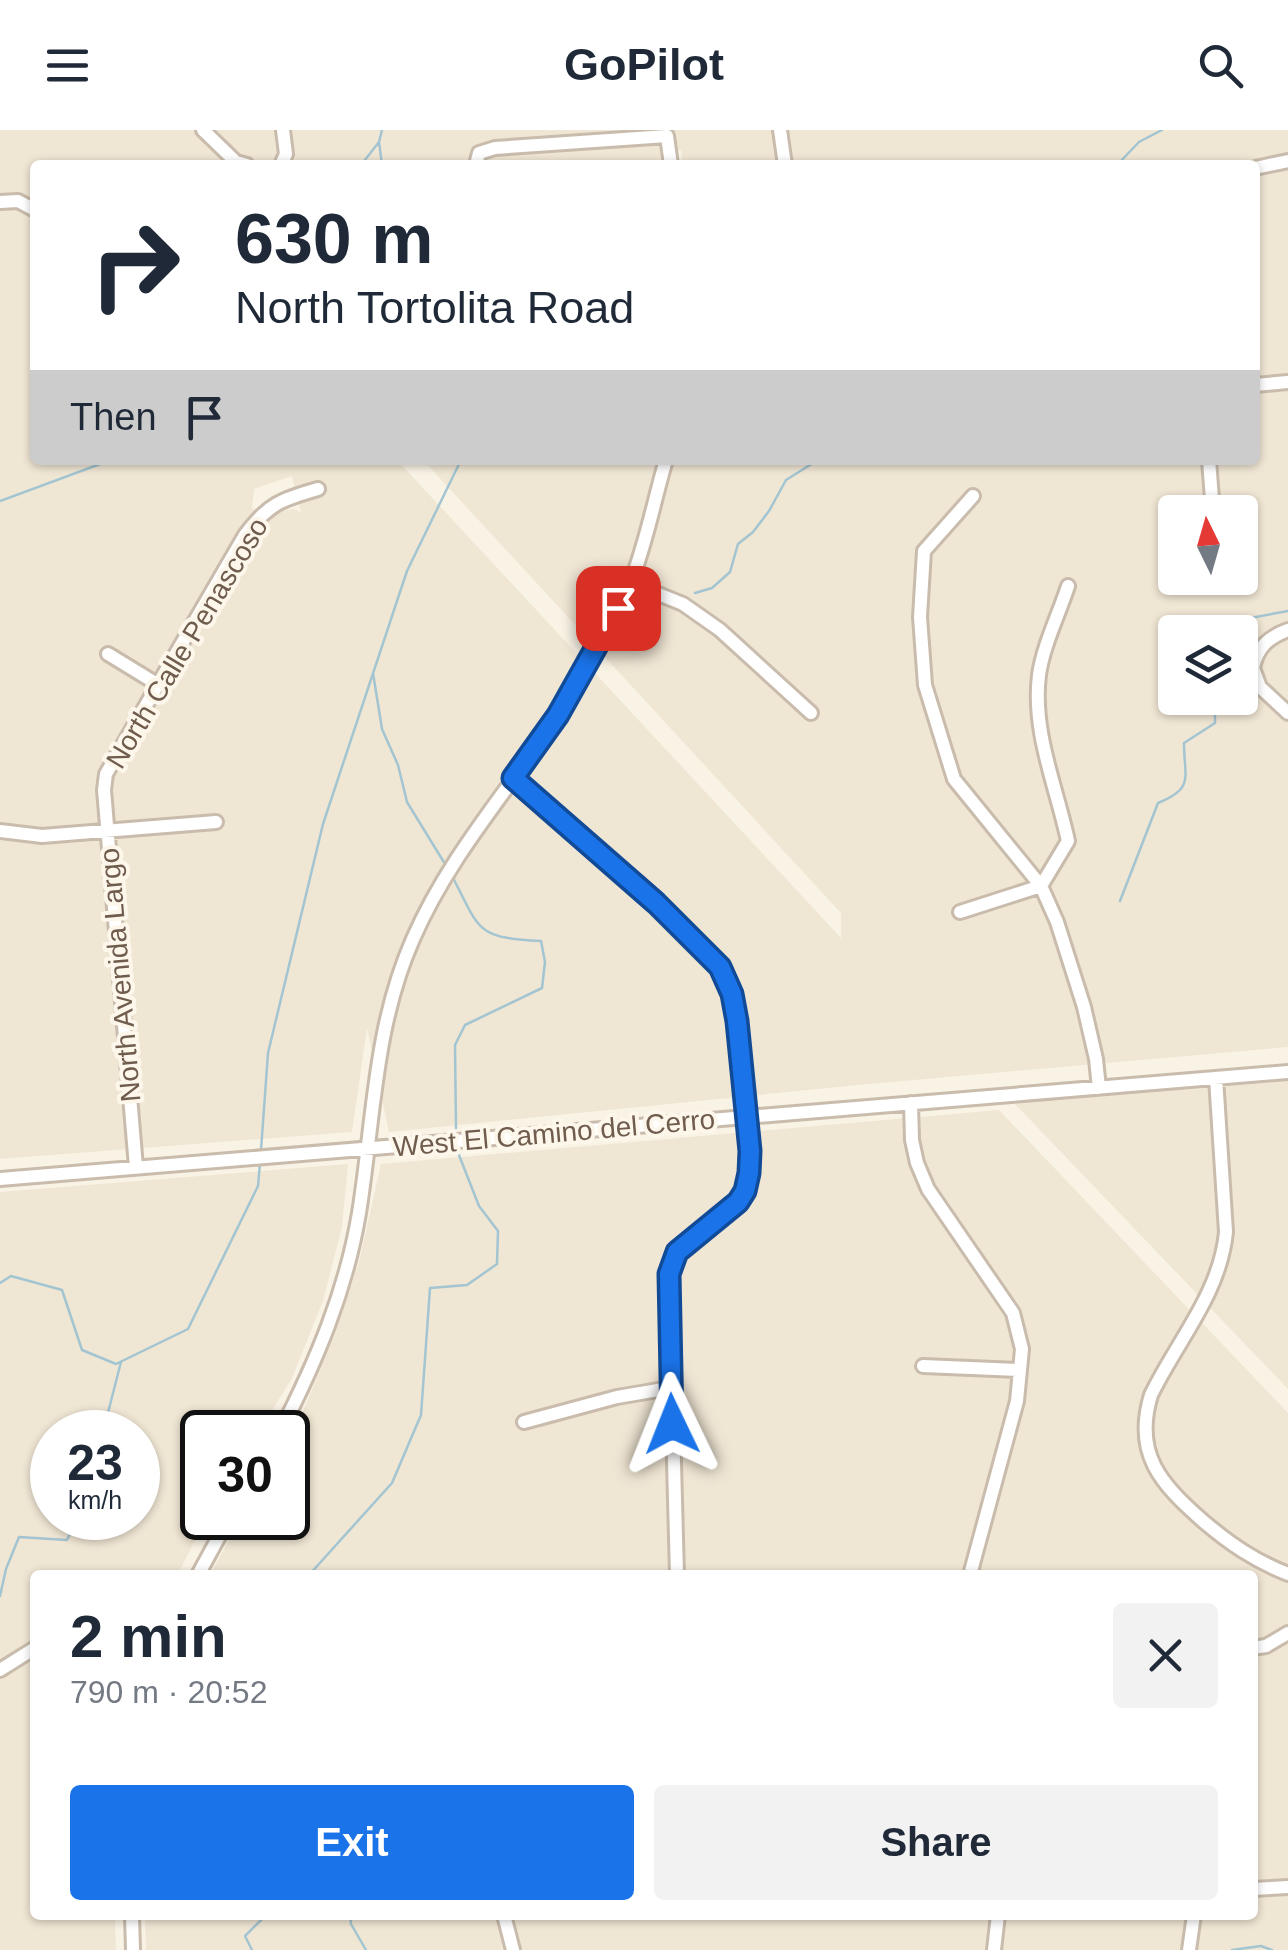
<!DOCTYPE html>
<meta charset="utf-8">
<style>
body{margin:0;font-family:Arial,sans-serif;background:#f2f2f3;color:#1f2937;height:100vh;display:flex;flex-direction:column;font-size:38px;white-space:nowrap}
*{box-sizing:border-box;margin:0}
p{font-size:32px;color:#747a83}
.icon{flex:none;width:55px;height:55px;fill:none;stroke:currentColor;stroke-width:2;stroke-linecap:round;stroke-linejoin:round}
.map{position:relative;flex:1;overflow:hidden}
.details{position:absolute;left:30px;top:1440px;width:1228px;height:350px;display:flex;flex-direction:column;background:#fff;border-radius:10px;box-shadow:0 2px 8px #0004}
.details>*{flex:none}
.guide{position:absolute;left:30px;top:30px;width:1230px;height:305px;border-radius:10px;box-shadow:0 2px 8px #0004;background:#fff;color:#1f2937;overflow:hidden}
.needle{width:65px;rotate:355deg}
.fabs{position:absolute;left:1158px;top:365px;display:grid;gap:20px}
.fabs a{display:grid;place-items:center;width:100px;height:100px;border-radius:10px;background:#fff;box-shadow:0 2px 8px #0004;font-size:50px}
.speed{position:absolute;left:30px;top:1280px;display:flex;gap:20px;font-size:50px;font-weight:700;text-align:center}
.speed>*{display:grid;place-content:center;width:130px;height:130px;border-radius:50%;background:#fff;box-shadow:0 2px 8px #0004;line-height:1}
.speed small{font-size:25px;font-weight:400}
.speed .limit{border:5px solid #111;border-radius:15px;background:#fff;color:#111}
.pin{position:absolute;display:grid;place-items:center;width:85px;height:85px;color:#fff;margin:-42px;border-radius:20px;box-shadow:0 5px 15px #0006}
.me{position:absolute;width:110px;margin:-55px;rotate:358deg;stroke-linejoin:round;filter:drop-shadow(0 0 8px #0008)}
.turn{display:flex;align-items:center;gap:35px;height:210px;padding:0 40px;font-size:45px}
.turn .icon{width:130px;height:130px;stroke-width:2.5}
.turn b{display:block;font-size:70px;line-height:85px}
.then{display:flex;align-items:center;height:95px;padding:0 40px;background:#0003;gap:20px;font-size:38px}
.round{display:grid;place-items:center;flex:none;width:105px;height:105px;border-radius:10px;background:#f2f2f3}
.headline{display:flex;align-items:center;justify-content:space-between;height:170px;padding:0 40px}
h1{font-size:60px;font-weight:700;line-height:75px}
.cta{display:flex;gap:20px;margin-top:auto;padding:20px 40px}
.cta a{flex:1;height:115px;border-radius:10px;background:#1a73e8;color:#fff;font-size:40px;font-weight:700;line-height:115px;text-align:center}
.cta a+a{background:#f2f2f3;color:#1f2937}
header{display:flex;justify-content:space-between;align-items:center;height:130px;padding:0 40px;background:#fff;font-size:45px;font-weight:700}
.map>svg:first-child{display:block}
.residential{fill:#f0e6d4;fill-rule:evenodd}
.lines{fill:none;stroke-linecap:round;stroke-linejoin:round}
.stream{stroke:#a3c5d1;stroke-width:2.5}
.minor-casing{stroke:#c9bcac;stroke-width:18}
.minor{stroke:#fff;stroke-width:12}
.route-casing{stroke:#114b97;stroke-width:25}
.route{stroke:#1a73e8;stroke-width:18}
.labels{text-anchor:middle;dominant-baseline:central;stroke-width:8;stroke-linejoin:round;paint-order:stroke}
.street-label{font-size:28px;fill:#6f5c4d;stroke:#fdf7eb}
</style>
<header><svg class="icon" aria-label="menu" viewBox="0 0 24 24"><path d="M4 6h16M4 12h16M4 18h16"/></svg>GoPilot<svg class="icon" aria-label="search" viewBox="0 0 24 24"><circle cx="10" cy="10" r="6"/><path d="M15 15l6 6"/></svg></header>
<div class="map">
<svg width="1288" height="1820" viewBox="0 0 1288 1820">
<rect width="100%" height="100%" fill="#f9f3e5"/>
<path class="residential" d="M 0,0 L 1288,0 L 1288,917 L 858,955 L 389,1002 L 367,898 L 352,1002 L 0,1029 ZM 681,20 L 683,35 L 1255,35 L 1255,330 L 423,330 L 841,783 L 841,808 L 397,330 L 35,330 L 35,35 L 661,35 L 660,22 ZM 292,346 L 301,382 L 293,379 L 278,382 L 265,389 L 252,378 L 254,359 ZM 1175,382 L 1240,382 L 1240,448 L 1175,448 ZM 1175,502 L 1240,502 L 1240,568 L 1175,568 Z
M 1288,951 L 1288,1259 L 1015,974 Z
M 999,980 L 1288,1283 L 1288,1820 L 146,1820 L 145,1785 L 1252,1785 L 1252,1445 L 210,1445 L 241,1388 L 288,1388 L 288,1308 L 301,1286 L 335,1204 L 359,1132 L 381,1034 Z
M 348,1034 L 342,1097 L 323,1171 L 292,1248 L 259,1302 L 202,1302 L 202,1388 L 207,1388 L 177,1445 L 35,1445 L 35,1785 L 115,1785 L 116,1820 L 0,1820 L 0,1062 ZM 52,1302 L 138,1302 L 138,1388 L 52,1388 Z"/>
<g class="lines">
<path class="stream" d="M 382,0 L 379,12 L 382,35
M 361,35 L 379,12
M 1117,35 L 1139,12 L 1162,0
M 0,371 L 111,330
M 695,463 L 712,458 L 730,442 L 738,414 L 753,402 L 769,381 L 786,350 L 818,330
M 1238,502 L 1245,489 L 1288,481
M 373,543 L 382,599 L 398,635 L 407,672 L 445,734
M 452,746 C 480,799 474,808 541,811 L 545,832 L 542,858 L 465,895 L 455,915 L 456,998
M 1120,771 L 1158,673 C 1195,658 1184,648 1184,613 L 1215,593 L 1215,568
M 261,1020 L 268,923 L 323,694 L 407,441 L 461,330
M 0,1153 L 11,1146 L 62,1160 L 82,1220 L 116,1234 L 188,1199 L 258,1056 L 260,1033
M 103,1302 L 121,1232
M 309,1445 L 392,1353 L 421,1285 L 430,1158 L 467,1155 L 497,1134 L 498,1101 L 479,1076 L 457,1020
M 0,1466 L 6,1439 L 19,1407 L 67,1410 L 78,1388
M 350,1785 L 351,1794 L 366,1820
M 252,1820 L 245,1806 L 262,1789
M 1232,1820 L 1261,1816 L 1272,1820"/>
<defs>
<path id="minor" d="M 203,0 L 236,32 L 247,35
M 780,0 L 785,35
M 281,35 L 286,24 L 283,0
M 476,35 L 479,23 L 495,18 L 667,6 L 671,35
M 1255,38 L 1288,31
M 0,72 L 18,71 L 35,80
M 1255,255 L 1288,252
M 1209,330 L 1213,382
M 973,366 L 924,421 L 920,487 L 925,555 L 954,649 L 1041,756 L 1057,792 L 1084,877 L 1096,929 L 1099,958
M 631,453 L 683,474 L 720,500 L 811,583
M 1288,500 C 1269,507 1257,517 1253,538 L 1260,557 L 1288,583
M 108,524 L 157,554
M 513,648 L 682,797 L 720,837 L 732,864 L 737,891 L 750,1021 L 749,1043 L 745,1061 L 737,1072 L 677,1122 L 669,1144 L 677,1445
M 0,701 L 42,706 L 216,692
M 960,782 L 1041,756 L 1068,711 C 1056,655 1032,602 1039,545 C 1043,516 1059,484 1068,456
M 1216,948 L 1226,1102 C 1220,1164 1177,1211 1151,1265 C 1133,1324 1161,1354 1203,1391 C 1230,1414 1255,1431 1288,1444
M 911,973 L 912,1010 L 917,1033 L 928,1059 L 1013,1183 L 1022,1219 L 1017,1271 L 970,1445
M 136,1037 L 104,660 L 106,644 L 245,405 C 268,374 282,369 318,359
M 0,1049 L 1288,942
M 923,1236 L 1020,1240
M 524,1292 L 617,1267 L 670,1258
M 280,1302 C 316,1232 346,1161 359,1083 C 374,989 374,897 413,809 C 449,726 508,661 557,587 C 585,546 611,499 630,454 C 646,415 654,370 666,330
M 198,1445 L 229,1388
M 1252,1518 L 1266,1516 L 1288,1503
M 0,1540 L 35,1518
M 1252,1759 L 1288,1757
M 132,1785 L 133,1820
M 504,1785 L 513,1820
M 994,1820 L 998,1785
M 1189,1820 L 1194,1785"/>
</defs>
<use href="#minor" class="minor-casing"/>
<use href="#minor" class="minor"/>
</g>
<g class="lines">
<defs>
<path id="route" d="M 618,478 L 558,585 L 513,648 L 656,773 L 720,837 L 732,864 L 737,891 L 750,1021 L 749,1043 L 745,1061 L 738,1072 L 677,1122 L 669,1144 L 672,1294"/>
</defs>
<use href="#route" class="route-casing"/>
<use href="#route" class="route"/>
</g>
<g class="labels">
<g class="street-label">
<text transform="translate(187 513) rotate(-59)">North Calle Penascoso</text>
<text transform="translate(120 845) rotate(-95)">North Avenida Largo</text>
<text transform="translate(554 1003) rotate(-5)">West El Camino del Cerro</text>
</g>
</g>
</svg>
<div class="fabs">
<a><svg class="needle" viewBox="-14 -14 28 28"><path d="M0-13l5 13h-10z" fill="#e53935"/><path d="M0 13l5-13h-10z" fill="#747a83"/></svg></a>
<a><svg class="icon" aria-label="layers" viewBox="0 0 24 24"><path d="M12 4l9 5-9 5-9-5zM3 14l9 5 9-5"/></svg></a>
</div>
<div class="speed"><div>23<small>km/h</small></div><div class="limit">30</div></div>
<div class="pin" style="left:618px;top:478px;background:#d93025"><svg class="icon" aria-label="arrive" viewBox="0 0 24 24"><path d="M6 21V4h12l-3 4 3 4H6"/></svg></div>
<svg class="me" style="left:672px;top:1294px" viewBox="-20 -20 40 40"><path d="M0-17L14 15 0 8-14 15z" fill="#1a73e8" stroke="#fff" stroke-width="4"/></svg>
<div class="guide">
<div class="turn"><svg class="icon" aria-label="right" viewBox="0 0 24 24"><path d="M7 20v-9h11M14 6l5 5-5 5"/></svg><div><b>630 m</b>North Tortolita Road</div></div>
<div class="then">Then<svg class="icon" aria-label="arrive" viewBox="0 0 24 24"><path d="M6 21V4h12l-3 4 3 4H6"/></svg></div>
</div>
<section class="details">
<div class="headline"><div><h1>2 min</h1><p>790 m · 20:52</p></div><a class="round"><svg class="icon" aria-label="close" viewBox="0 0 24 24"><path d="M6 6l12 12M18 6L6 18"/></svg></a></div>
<div class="cta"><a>Exit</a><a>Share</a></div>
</section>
</div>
